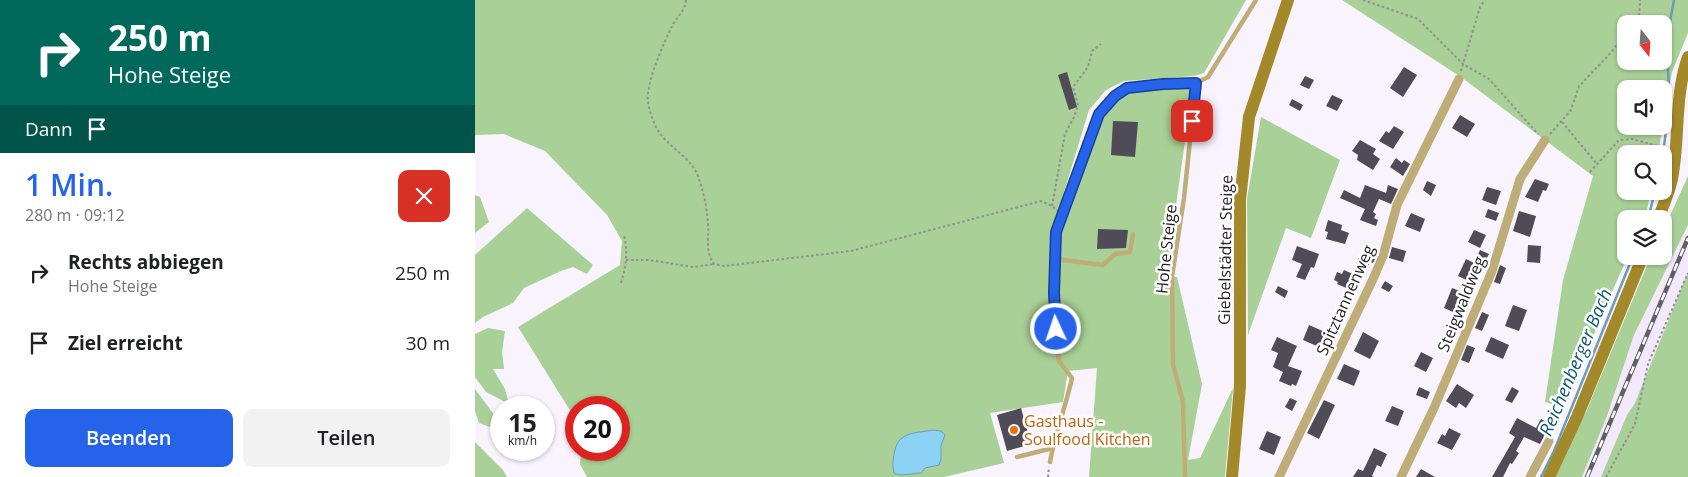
<!DOCTYPE html>
<html lang="de">
<meta charset="utf-8">
<style>
body{margin:0;font-family:"Open Sans",sans-serif;background:#f2f2f2;color:#202124;height:100vh;display:flex;flex-direction:column;font-size:19px;white-space:nowrap}
*{box-sizing:border-box;margin:0}
p{font-size:16px;color:#757577}
.icon{flex:none;width:28px;height:28px;fill:none;stroke:currentColor;stroke-width:2;stroke-linecap:round;stroke-linejoin:round}
.map{position:relative;flex:1;overflow:hidden}
.details{display:flex;flex-direction:column;background:#fff;width:475px}
.details>*{flex:none}
.guide{background:#00695c;color:#fff;overflow:hidden}
.needle{width:32px;rotate:163deg}
.tools{position:absolute;left:1142px;top:15px;display:grid;gap:10px}
.tools a{display:grid;place-items:center;width:55px;height:55px;border-radius:10px;background:#fff;box-shadow:0 1px 4px #0004;font-size:25px}
.speed{position:absolute;left:15px;top:396px;display:flex;gap:10px;font-size:25px;font-weight:700;text-align:center}
.speed>*{display:grid;place-content:center;width:65px;height:65px;border-radius:50%;background:#fff;box-shadow:0 1px 4px #0004;line-height:1}
.speed small{font-size:12px;font-weight:400}
.speed .limit{border:8px solid #d22;background:#fff;color:#111}
.pin{position:absolute;display:grid;place-items:center;width:42px;height:42px;color:#fff;margin:-21px;border-radius:10px;box-shadow:0 2px 8px #0006}
.me{position:absolute;width:55px;margin:-28px;rotate:357deg;stroke-linejoin:round;filter:drop-shadow(0 0 4px #0008)}
.turn{display:flex;align-items:center;gap:18px;height:105px;padding:0 25px;font-size:22px}
.turn .icon{width:65px;height:65px;stroke-width:2.5}
.turn b{display:block;font-size:35px;line-height:42px}
.then{display:flex;align-items:center;height:48px;padding:0 25px;background:#0003;gap:10px;font-size:19px}
.round{display:grid;place-items:center;flex:none;width:52px;height:52px;border-radius:10px;background:#f2f2f2}
.head{display:flex;align-items:center;justify-content:space-between;height:85px;padding:0 25px}
h1{font-size:30px;font-weight:600;line-height:38px;color:#2563eb}
.action{display:flex;gap:10px;margin-top:auto;padding:10px 25px}
.action a{flex:1;height:58px;border-radius:10px;background:#2563eb;color:#fff;font-size:20px;font-weight:600;line-height:58px;text-align:center}
.action a+a{background:#f2f2f2;color:#202124}
ul{padding:0;list-style:none}
li{display:flex;align-items:center;gap:15px;height:70px;padding:0 25px}
li div{flex:1}
li b{display:block;font-size:19px}
li em{font-style:normal}
main{display:flex;flex:1;min-height:0}
.map>svg:first-child{display:block}
.built{fill:#f3e9fd}
.green{fill:#a9d096;fill-rule:evenodd}
.water{fill:#8cd2f5;stroke:#6c9db7}
.lines{fill:none;stroke-linecap:round;stroke-linejoin:round}
.stream{stroke:#6c9db7;stroke-width:2.5}
.building{fill:#504c57}
.path{stroke:#928e95;stroke-width:2;stroke-dasharray:2.5 2.5;stroke-linecap:butt}
.lane{stroke:#bead76;stroke-width:4.5}
.street{stroke:#bead76;stroke-width:9}
.secondary{stroke:#a3892a;stroke-width:12}
.rail-casing{stroke:#615e64;stroke-width:4.5}
.rail{stroke:#fff;stroke-width:2.5;stroke-dasharray:8;stroke-linecap:butt}
.route-casing{stroke:#184099;stroke-width:12}
.route{stroke:#2563eb;stroke-width:9}
.food-dot{fill:#e8710a;stroke:#fff;stroke-width:2}
.labels{text-anchor:middle;dominant-baseline:central;stroke-width:5;stroke-linejoin:round;paint-order:stroke}
.street-label{font-size:16px;fill:#232125;stroke:#fff}
.food-label{font-size:16px;fill:#c56008;stroke:#fff;text-anchor:start}
.water-label{font-size:18px;font-style:italic;fill:#0c5876;stroke:#fff}
</style>
<main>
<section class="details">
<div class="guide">
<div class="turn"><svg class="icon" aria-label="right" viewBox="0 0 24 24"><path d="M7 20v-9h11M14 6l5 5-5 5"/></svg><div><b>250 m</b>Hohe Steige</div></div>
<div class="then">Dann<svg class="icon" aria-label="arrive" viewBox="0 0 24 24"><path d="M6 21V4h12l-3 4 3 4H6"/></svg></div>
</div>
<div class="head"><div><h1>1 Min.</h1><p>280 m · 09:12</p></div><a class="round" style="background:#d93025;color:#fff"><svg class="icon" aria-label="close" viewBox="0 0 24 24"><path d="M6 6l12 12M18 6L6 18"/></svg></a></div>
<ul>
<li><svg class="icon" aria-label="right" viewBox="0 0 24 24"><path d="M7 20v-9h11M14 6l5 5-5 5"/></svg><div><b>Rechts abbiegen</b><p>Hohe Steige</p></div><em>250 m</em></li>
<li><svg class="icon" aria-label="arrive" viewBox="0 0 24 24"><path d="M6 21V4h12l-3 4 3 4H6"/></svg><div><b>Ziel erreicht</b></div><em>30 m</em></li>
</ul>
<div class="action"><a>Beenden</a><a>Teilen</a></div>
</section>
<div class="map">
<svg width="1213" height="477" viewBox="0 0 1213 477">
<rect width="100%" height="100%" fill="#f9f3fd"/>
<path class="built" d="M 1213,225 L 1213,272 L 1160,403 L 1152,415 L 1126,477 L 1107,477 L 1132,416 L 1159,335 Z"/>
<path class="green" d="M 0,0 L 771,0 L 729,73 L 719,76 L 649,81 L 631,90 L 614,110 L 589,192 L 600,192 L 628,115 L 642,98 L 652,91 L 718,85 L 691,276 L 702,277 L 727,384 L 713,460 L 725,458 L 758,388 L 750,477 L 614,477 L 622,368 L 593,371 L 588,402 L 515,413 L 529,463 L 469,477 L 112,477 L 105,464 L 106,450 L 144,450 L 144,408 L 101,408 L 101,420 L 43,327 L 145,265 L 147,241 L 132,215 L 70,151 L 29,134 L 0,135 Z
M 867,0 L 1213,0 L 1213,33 L 1197,72 L 1189,120 L 1189,89 L 1151,89 L 1151,126 L 1188,126 L 1183,154 L 1151,154 L 1151,191 L 1176,191 L 1170,219 L 1151,219 L 1151,256 L 1153,256 L 1127,314 L 1090,408 L 1070,402 L 1088,280 L 1118,176 L 986,77 ZM 1151,24 L 1189,24 L 1189,61 L 1151,61 Z
M 786,117 L 865,160 L 836,238 L 811,228 L 773,335 L 772,199 Z
M 1213,176 L 1213,225 L 1159,335 L 1132,416 L 1107,477 L 1076,477 L 1111,412 L 1176,256 L 1189,256 L 1189,229 Z
M 0,195 L 5,197 L 14,222 L 0,233 Z
M 52,208 L 118,265 L 112,274 L 98,267 L 86,271 L 49,288 L 38,303 L 8,317 L 0,323 L 0,255 Z
M 1213,272 L 1213,477 L 1126,477 L 1152,415 L 1160,403 Z
M 13,328 L 30,331 L 27,352 L 29,369 L 18,369 L 30,389 L 34,404 L 11,392 L 0,377 L 0,334 Z
M 0,389 L 26,424 L 26,431 L 4,423 L 0,411 Z
M 0,442 L 28,470 L 32,477 L 0,477 Z"/>
<path class="water" d="M 459,430 L 466,431 L 470,435 L 466,446 L 466,459 L 464,465 L 450,468 L 446,473 C 437,473 427,477 419,473 C 417,465 418,458 420,450 C 424,431 443,433 459,430 Z"/>
<g class="lines">
<path class="stream" d="M 1188,154 L 1195,99 L 1191,43 L 1199,0
M 1173,219 L 1180,191
M 1066,477 L 1079,451 L 1158,256"/>
</g>
<path class="building" d="M 929,67 L 942,75 L 928,97 L 915,88 Z
M 592,72 L 602,107 L 594,110 L 583,75 Z
M 830,76 L 839,80 L 834,89 L 825,85 Z
M 857,95 L 868,100 L 862,111 L 851,106 Z
M 817,99 L 828,105 L 825,111 L 814,105 Z
M 985,115 L 1000,124 L 992,137 L 977,128 Z
M 638,121 L 663,122 L 660,157 L 636,155 Z
M 919,126 L 929,132 L 918,149 L 904,141 L 911,131 L 914,133 Z
M 885,140 L 901,149 L 898,154 L 905,159 L 898,170 L 882,160 L 883,155 L 877,151 Z
M 921,158 L 927,163 L 929,160 L 935,164 L 928,176 L 915,167 Z
M 1060,179 L 1074,184 L 1071,191 L 1068,190 L 1063,202 L 1050,197 Z
M 952,181 L 961,185 L 956,196 L 948,190 Z
M 890,185 L 911,193 L 913,185 L 923,189 L 916,204 L 904,199 L 898,212 L 901,214 L 899,218 L 903,220 L 901,226 L 885,220 L 890,209 L 865,198 L 869,190 L 885,198 Z
M 1012,187 L 1026,191 L 1021,205 L 1007,200 Z
M 1013,209 L 1024,213 L 1021,221 L 1010,217 Z
M 1044,211 L 1061,216 L 1055,237 L 1038,231 Z
M 936,213 L 950,219 L 945,232 L 930,226 Z
M 853,220 L 867,225 L 866,230 L 874,233 L 870,244 L 851,239 L 853,232 L 850,231 Z
M 623,229 L 653,230 L 651,248 L 622,249 Z
M 999,230 L 1011,235 L 1005,248 L 993,242 Z
M 1053,245 L 1066,246 L 1065,263 L 1052,262 Z
M 822,246 L 844,254 L 839,268 L 836,267 L 830,280 L 821,277 L 827,264 L 817,260 Z
M 917,247 L 931,251 L 928,262 L 914,258 Z
M 1005,250 L 1014,254 L 1010,262 L 1008,261 L 998,283 L 983,276 L 991,259 L 999,263 Z
M 893,252 L 902,255 L 898,263 L 891,260 Z
M 883,258 L 895,262 L 892,269 L 881,265 Z
M 1025,265 L 1031,268 L 1025,284 L 1019,282 Z
M 869,270 L 882,276 L 876,290 L 862,284 L 863,282 L 859,280 L 862,272 L 867,274 Z
M 910,281 L 918,286 L 914,292 L 906,288 Z
M 803,286 L 813,291 L 810,298 L 800,292 Z
M 977,288 L 987,292 L 985,296 L 992,299 L 985,315 L 969,308 Z
M 1038,305 L 1052,310 L 1044,331 L 1030,326 Z
M 1007,312 L 1014,315 L 1007,331 L 1000,328 Z
M 834,325 L 850,332 L 844,347 L 828,340 Z
M 888,332 L 904,341 L 895,359 L 879,351 Z
M 802,337 L 822,346 L 813,366 L 827,371 L 821,386 L 817,384 L 816,386 L 804,381 L 808,372 L 798,367 L 803,353 L 796,350 Z
M 1016,337 L 1034,345 L 1028,359 L 1010,351 Z
M 992,345 L 1000,348 L 994,363 L 986,360 Z
M 946,352 L 958,358 L 951,372 L 939,366 Z
M 869,364 L 885,371 L 879,386 L 862,379 Z
M 982,384 L 999,395 L 991,408 L 984,403 L 981,408 L 971,401 Z
M 944,387 L 955,392 L 952,399 L 941,395 Z
M 1037,387 L 1044,391 L 1037,403 L 1030,400 Z
M 815,398 L 822,401 L 817,411 L 810,407 Z
M 849,400 L 860,405 L 844,439 L 832,433 Z
M 917,406 L 929,411 L 923,426 L 910,421 Z
M 546,408 L 556,444 L 532,451 L 522,415 Z
M 1042,418 L 1061,428 L 1066,419 L 1075,424 L 1065,444 L 1049,437 L 1041,451 L 1044,453 L 1037,464 L 1035,463 L 1028,477 L 1017,477 L 1040,437 L 1034,433 Z
M 974,428 L 986,434 L 977,450 L 962,443 L 967,434 L 970,436 Z
M 792,431 L 806,437 L 799,455 L 784,449 Z
M 899,448 L 912,454 L 906,467 L 902,465 L 897,476 L 899,477 L 878,477 L 883,469 L 888,471 Z
M 946,469 L 960,477 L 941,477 Z"/>
<g class="lines">
<path class="path" d="M 211,0 C 210,11 202,17 197,26 C 189,42 170,85 173,102 C 174,110 178,120 181,127 C 192,148 217,156 224,179 C 229,193 232,209 233,224 C 234,238 230,252 239,264 L 249,266 L 376,251 L 566,201 L 577,206 L 583,211
M 888,0 L 943,19 L 988,64 L 1014,79 L 1063,134
M 1159,24 L 1164,18 L 1165,0
M 986,71 L 1005,7 L 1010,0
M 1087,122 L 1122,164
M 1075,134 L 1096,110 L 1104,86 L 1133,56 L 1151,34
M 1115,172 L 1144,140 L 1157,139 L 1190,148
M 577,206 L 590,134 L 599,117 L 603,105 L 598,87 L 613,67 L 617,51 L 626,44
M 151,260 L 174,260 L 218,267 L 239,264
M 146,283 C 151,267 153,252 149,235
M 573,477 L 574,467
M 1131,477 L 1160,424 L 1173,364 L 1213,273"/>
<path class="lane" d="M 580,259 L 628,265 L 640,254 L 655,252 L 658,234
M 542,457 L 578,448
M 575,462 C 580,433 591,406 597,378 L 584,361 L 582,348 L 579,293 L 581,232 L 624,114 L 640,95 L 652,88 L 689,84 L 721,83 L 733,77 L 781,0
M 710,477 L 708,402 L 698,364 L 697,277 L 709,198 L 721,83"/>
<path class="street" d="M 804,477 L 898,279 L 908,256 L 922,205 L 984,79
M 926,477 L 959,408 L 1017,271 L 1045,179 L 1070,140
M 1055,477 L 1074,441"/>
<path class="secondary" d="M 1183,219 C 1188,206 1194,193 1197,179 C 1205,138 1199,97 1213,57
M 757,477 L 765,386 L 765,200 L 774,117 L 813,0
M 1074,477 L 1102,417 L 1168,256"/>
<defs>
<path id="rail" d="M 1112,477 L 1213,238"/>
</defs>
<use href="#rail" class="rail-casing"/>
<use href="#rail" class="rail"/>
</g>
<g class="lines">
<defs>
<path id="route" d="M 581,329 L 579,293 L 581,232 L 624,114 L 640,96 L 652,88 L 688,84 L 721,83 L 717,121"/>
</defs>
<use href="#route" class="route-casing"/>
<use href="#route" class="route"/>
</g>
<circle class="food-dot" cx="539" cy="430" r="5"/>
<g class="labels">
<g class="street-label">
<text transform="translate(691 249) rotate(-84)">Hohe Steige</text>
<text transform="translate(750 250) rotate(-89)">Giebelstädter Steige</text>
<text transform="translate(870 300) rotate(-66)">Spitztannenweg</text>
<text transform="translate(986 304) rotate(-68)">Steigwaldweg</text>
</g>
<g class="food-label">
<text x="549" y="421">Gasthaus -<tspan x="549" dy="18">Soulfood Kitchen</tspan></text>
</g>
<g class="water-label">
<text transform="translate(1100 362) rotate(-67)">Reichenberger Bach</text>
</g>
</g>
</svg>
<div class="tools">
<a><svg class="needle" viewBox="-14 -14 28 28"><path d="M0-13l5 13h-10z" fill="#e53935"/><path d="M0 13l5-13h-10z" fill="#757577"/></svg></a>
<a><svg class="icon" aria-label="sound" viewBox="0 0 24 24"><path d="M4 9h4l5-4v14l-5-4H4zM17 9q2 3 0 6"/></svg></a>
<a><svg class="icon" aria-label="search" viewBox="0 0 24 24"><circle cx="10" cy="10" r="6"/><path d="M15 15l6 6"/></svg></a>
<a><svg class="icon" aria-label="layers" viewBox="0 0 24 24"><path d="M12 4l9 5-9 5-9-5zM3 14l9 5 9-5"/></svg></a>
</div>
<div class="speed"><div>15<small>km/h</small></div><div class="limit">20</div></div>
<div class="pin" style="left:717px;top:121px;background:#d93025"><svg class="icon" aria-label="arrive" viewBox="0 0 24 24"><path d="M6 21V4h12l-3 4 3 4H6"/></svg></div>
<svg class="me" style="left:581px;top:329px" viewBox="-20 -20 40 40"><circle r="17" fill="#2563eb" stroke="#fff" stroke-width="3"/><path d="M0-11L8 9 0 5-8 9z" fill="#fff"/></svg>
</div>
</main>
